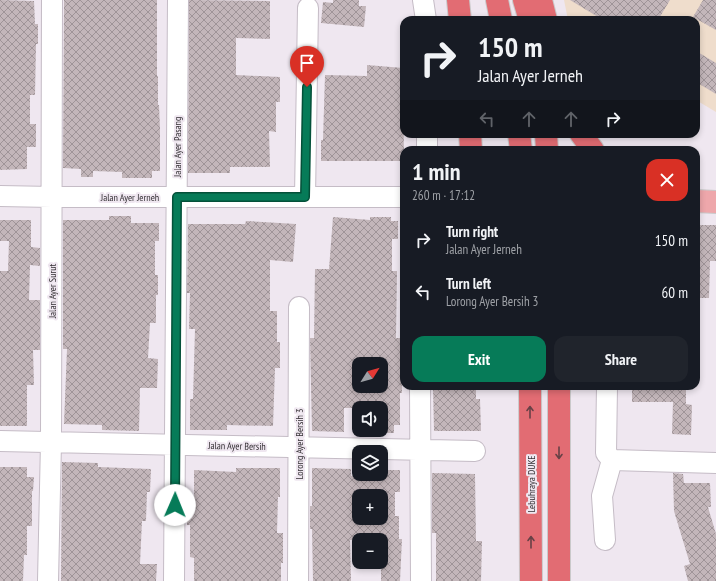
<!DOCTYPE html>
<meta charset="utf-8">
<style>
body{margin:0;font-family:"PT Sans Narrow",sans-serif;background:#20242c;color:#f1f3f6;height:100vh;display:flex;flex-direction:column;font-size:15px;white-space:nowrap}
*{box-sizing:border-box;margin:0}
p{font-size:13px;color:#9ea1a6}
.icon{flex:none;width:22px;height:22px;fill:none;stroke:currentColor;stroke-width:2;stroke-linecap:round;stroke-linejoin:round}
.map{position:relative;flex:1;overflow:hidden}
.panel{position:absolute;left:400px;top:146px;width:300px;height:244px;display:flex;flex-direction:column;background:#171b24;border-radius:12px;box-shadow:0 2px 6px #0003}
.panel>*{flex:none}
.guide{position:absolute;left:400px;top:16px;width:300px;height:122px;border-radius:12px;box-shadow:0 2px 6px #0003;background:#171b24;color:#f1f3f6;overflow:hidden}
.needle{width:26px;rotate:53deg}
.controls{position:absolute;left:352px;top:357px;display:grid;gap:8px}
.controls a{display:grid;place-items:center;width:36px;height:36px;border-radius:8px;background:#171b24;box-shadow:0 2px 6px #0003;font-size:20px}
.pin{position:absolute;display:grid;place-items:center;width:34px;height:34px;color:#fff;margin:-41px -17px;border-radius:50% 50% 50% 0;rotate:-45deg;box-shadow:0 0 4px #0007}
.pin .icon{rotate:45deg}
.me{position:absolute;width:44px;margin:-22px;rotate:1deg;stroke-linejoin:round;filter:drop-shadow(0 0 3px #0008)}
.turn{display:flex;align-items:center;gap:14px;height:84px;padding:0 12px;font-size:18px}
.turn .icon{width:52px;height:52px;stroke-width:2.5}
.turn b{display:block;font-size:28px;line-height:34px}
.lanes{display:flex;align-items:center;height:38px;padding:0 12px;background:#0003;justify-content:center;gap:20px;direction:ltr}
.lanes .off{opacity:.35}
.round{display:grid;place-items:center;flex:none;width:42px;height:42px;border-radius:12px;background:#20242c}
.overview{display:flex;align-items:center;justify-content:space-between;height:68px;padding:0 12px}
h1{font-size:24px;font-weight:700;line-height:30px}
.button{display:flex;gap:8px;margin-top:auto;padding:8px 12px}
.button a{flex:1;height:46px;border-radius:12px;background:#067b58;color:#fff;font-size:16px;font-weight:700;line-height:46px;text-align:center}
.button a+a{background:#20242c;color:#f1f3f6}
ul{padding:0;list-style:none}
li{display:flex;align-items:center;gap:12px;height:52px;padding:0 12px}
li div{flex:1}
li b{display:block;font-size:15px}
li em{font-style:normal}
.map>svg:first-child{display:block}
.education{fill:#efddcc}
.building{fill:url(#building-cross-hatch);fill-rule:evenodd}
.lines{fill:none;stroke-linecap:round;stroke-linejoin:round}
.minor-casing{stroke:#c5bcc6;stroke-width:22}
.major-casing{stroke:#cac9ca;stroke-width:24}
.highway-casing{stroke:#cac9ca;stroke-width:24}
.minor{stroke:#fff;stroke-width:20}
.major{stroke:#eea7ab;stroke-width:22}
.highway{stroke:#e26c73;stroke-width:22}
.oneway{stroke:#674146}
.route-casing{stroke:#045039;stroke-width:10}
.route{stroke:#067b58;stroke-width:7}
.labels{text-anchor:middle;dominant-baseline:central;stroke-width:4;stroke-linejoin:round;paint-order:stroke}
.street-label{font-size:10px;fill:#322e32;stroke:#efe7f0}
</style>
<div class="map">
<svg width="716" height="581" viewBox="0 0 716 581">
<defs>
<pattern id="building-cross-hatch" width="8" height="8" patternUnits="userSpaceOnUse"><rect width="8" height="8" fill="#c3b6ba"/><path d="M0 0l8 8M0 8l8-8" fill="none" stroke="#9f9498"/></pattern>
</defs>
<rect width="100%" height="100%" fill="#efe7f0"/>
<path class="education" d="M 564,0 L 716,0 L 716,112 L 696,100 L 696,20 L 568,20 Z"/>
<path class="building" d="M 0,0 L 34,1 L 35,24 L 38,24 L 38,44 L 36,44 L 35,95 L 30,95 L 30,124 L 36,124 L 36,147 L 27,147 L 27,169 L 0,170 Z
M 64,0 L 157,0 L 157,76 L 158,76 L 158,105 L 159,105 L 160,129 L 160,171 L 152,171 L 152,178 L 122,178 L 122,172 L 93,171 L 93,177 L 81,177 L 81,169 L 63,168 Z
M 189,0 L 270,1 L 270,39 L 236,38 L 236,75 L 280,77 L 280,102 L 276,102 L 276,132 L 269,131 L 270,167 L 230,167 L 230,173 L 188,173 Z
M 333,0 L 359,0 L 359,6 L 366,6 L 364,27 L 321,23 L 323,2 L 333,3 Z
M 570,0 L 670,0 L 658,20 L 603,20 Z
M 703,0 L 716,0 L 716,30 L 693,17 Z
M 696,51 L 716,63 L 716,94 L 696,82 Z
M 367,65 L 403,68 L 404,161 L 321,161 L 321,140 L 323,140 L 325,75 L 367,76 Z
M 109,216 L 131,216 L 131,223 L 159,223 L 159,241 L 155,241 L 155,275 L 158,275 L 158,295 L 156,295 L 156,323 L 150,323 L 148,358 L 158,359 L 157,388 L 140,388 L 139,431 L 102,430 L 102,425 L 64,424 L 67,349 L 63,349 L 63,220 L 109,220 Z
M 333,217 L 370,220 L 370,217 L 391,217 L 391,221 L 398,221 L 398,239 L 392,239 L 392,271 L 397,271 L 396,338 L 401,338 L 402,393 L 400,393 L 400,425 L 394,425 L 394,433 L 381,433 L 381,408 L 344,408 L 344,432 L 312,431 L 310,338 L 314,338 L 315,269 L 329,269 ZM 359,364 L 381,364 L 381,386 L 359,386 Z
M 0,220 L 31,220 L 31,247 L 40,248 L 40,266 L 30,265 L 29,300 L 40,300 L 40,350 L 33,350 L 34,385 L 27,385 L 27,426 L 0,426 L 0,271 L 8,271 L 9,241 L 0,241 Z
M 246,221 L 296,224 L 293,262 L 270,260 L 270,311 L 277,311 L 277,342 L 280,342 L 280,368 L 275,368 L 273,426 L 227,425 L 227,430 L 190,430 L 190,399 L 193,399 L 195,329 L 189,329 L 190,293 L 187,293 L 188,224 L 245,224 Z
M 696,225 L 716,225 L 716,261 L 710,261 L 709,298 L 696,298 Z
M 433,386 L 476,386 L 476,399 L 480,399 L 481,431 L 434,431 Z
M 632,386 L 686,386 L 686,404 L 692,405 L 691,435 L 672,434 L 673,402 L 632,402 Z
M 62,462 L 98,463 L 98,467 L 151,469 L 150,492 L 147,492 L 146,521 L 142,521 L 140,564 L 157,564 L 156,581 L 61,581 Z
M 0,467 L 27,467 L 27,477 L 34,477 L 33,491 L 32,491 L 32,526 L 27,526 L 27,555 L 24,555 L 23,581 L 0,581 Z
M 236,468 L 280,468 L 280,497 L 278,497 L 277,533 L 283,533 L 283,563 L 281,563 L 281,581 L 194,581 L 194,558 L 190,557 L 190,525 L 187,525 L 187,500 L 194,499 L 194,470 L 236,472 Z
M 312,468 L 351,469 L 351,476 L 385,476 L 385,470 L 400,470 L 400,492 L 395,492 L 395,516 L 399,516 L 399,539 L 402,539 L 400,581 L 381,581 L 381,540 L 350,540 L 351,581 L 313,581 L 312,529 L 310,529 L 310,506 L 312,506 ZM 359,496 L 381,496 L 381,518 L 359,518 Z
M 432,473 L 475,474 L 476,541 L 482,541 L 481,581 L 436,581 L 436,533 L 432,533 Z
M 673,473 L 683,474 L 684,483 L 710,483 L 711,507 L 708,507 L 716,534 L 716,581 L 688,581 L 684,566 L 690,564 L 674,511 Z"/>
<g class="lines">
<defs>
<path id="minor" d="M 423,0 L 426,20
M 427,150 L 427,134
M 0,196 L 52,197 L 404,197
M 305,197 L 308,8
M 420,386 L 421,581
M 607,386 L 606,453 L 612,460
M 0,441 L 475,451
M 612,460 L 716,463
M 605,540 L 602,496 L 612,460
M 48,581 L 51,442 L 52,0
M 174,581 L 178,0
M 298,581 L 299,307"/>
<path id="major" d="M 696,201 L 716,202"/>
<path id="highway" d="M 458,0 L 460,20
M 497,0 L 501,20
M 524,0 L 530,20
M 541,0 L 546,20
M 470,134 L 471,150
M 519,134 L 521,150
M 546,134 L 547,150
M 581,134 L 593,150
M 530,386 L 531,581
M 559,386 L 559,581"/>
</defs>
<use href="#minor" class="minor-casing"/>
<use href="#major" class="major-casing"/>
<use href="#highway" class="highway-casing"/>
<use href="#minor" class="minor"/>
<use href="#major" class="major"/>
<use href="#highway" class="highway"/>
</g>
<defs><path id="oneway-shaft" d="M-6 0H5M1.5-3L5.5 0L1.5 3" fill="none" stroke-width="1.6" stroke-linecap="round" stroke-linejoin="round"/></defs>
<g class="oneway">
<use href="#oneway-shaft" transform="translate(530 412) rotate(-90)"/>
<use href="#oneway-shaft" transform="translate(559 453) rotate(90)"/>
<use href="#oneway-shaft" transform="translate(531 542) rotate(-90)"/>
</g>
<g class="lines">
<defs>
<path id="route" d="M 175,505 L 177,197 L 305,197 L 307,87"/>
</defs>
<use href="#route" class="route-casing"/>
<use href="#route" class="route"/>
</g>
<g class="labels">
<g class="street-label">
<text transform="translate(177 147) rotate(-90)">Jalan Ayer Pasang</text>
<text x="130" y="197">Jalan Ayer Jerneh</text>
<text transform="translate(52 291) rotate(-90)">Jalan Ayer Surut</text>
<text transform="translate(299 444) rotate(-90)">Lorong Ayer Bersih 3</text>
<text transform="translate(237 446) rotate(1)">Jalan Ayer Bersih</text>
<text transform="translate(531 484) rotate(-90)">Lebuhraya DUKE</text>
</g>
</g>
</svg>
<div class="controls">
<a><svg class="needle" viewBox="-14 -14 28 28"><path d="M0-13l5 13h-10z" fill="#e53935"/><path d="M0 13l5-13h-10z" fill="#9ea1a6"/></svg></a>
<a><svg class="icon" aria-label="sound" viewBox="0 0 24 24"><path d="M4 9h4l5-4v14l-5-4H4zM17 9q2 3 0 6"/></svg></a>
<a><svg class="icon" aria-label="layers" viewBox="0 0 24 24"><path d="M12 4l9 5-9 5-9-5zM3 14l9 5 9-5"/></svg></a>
<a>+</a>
<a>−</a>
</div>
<div class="pin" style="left:307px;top:87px;background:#d93025"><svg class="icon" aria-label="arrive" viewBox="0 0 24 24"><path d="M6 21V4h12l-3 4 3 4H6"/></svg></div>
<svg class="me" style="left:175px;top:505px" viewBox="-20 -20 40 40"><circle r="19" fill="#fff"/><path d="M0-13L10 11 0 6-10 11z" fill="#067b58"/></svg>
<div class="guide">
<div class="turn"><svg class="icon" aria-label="right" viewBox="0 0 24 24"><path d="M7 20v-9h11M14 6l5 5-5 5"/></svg><div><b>150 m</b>Jalan Ayer Jerneh</div></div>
<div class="lanes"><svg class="icon off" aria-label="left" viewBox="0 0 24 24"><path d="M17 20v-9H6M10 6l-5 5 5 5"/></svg><svg class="icon off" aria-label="ahead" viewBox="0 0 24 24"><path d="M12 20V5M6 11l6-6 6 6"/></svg><svg class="icon off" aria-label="ahead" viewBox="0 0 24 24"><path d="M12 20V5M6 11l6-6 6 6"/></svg><svg class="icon" aria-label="right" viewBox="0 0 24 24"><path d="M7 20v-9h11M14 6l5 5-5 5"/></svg></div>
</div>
<section class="panel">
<div class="overview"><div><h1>1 min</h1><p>260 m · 17:12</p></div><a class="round" style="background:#d93025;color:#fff"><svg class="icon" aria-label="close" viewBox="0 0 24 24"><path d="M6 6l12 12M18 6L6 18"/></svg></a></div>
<ul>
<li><svg class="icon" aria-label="right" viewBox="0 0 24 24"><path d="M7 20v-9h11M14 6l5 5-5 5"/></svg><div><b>Turn right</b><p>Jalan Ayer Jerneh</p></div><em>150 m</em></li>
<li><svg class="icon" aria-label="left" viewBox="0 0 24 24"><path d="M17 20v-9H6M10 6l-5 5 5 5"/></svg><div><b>Turn left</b><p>Lorong Ayer Bersih 3</p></div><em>60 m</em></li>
</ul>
<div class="button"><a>Exit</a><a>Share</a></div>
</section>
</div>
